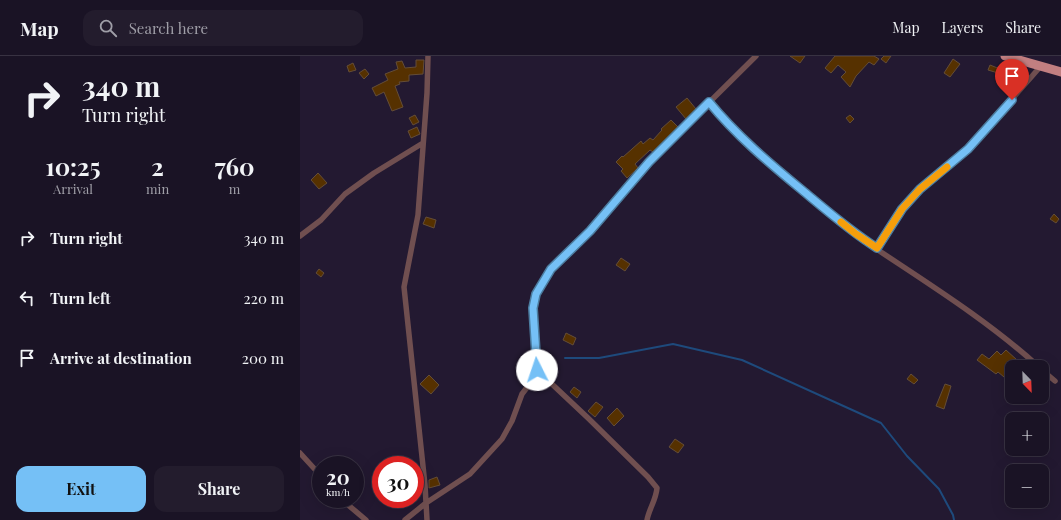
<!DOCTYPE html>
<meta charset="utf-8">
<style>
body{margin:0;font-family:"Playfair Display",serif;background:#231c2d;color:#f1f3f6;height:100vh;display:flex;flex-direction:column;font-size:15px;white-space:nowrap}
*{box-sizing:border-box;margin:0}
p{font-size:13px;color:#9f9ea7}
.icon{flex:none;width:22px;height:22px;fill:none;stroke:currentColor;stroke-width:2;stroke-linecap:round;stroke-linejoin:round}
.map{position:relative;flex:1;overflow:hidden}
.side{display:flex;flex-direction:column;background:#1a1325;width:300px}
.side>*{flex:none}
.guide{background:#1a1325;color:#f1f3f6;overflow:hidden}
.needle{width:26px;rotate:157deg}
.fabs{position:absolute;left:705px;top:304px;display:grid;gap:8px}
.fabs a{display:grid;place-items:center;width:44px;height:44px;border-radius:8px;background:#1a1325;box-shadow:0 4px 16px #0002,0 0 0 1px #383242;font-size:20px}
.speed{position:absolute;left:12px;top:400px;display:flex;gap:8px;font-size:20px;font-weight:700;text-align:center}
.speed>*{display:grid;place-content:center;width:52px;height:52px;border-radius:50%;background:#1a1325;box-shadow:0 4px 16px #0002,0 0 0 1px #383242;line-height:1}
.speed small{font-size:10px;font-weight:400}
.speed .limit{border:6px solid #d22;background:#fff;color:#111}
.pin{position:absolute;display:grid;place-items:center;width:34px;height:34px;color:#fff;margin:-41px -17px;border-radius:50% 50% 50% 0;rotate:-45deg;box-shadow:0 0 4px #0007}
.pin .icon{rotate:45deg}
.me{position:absolute;width:44px;margin:-22px;rotate:356deg;stroke-linejoin:round;filter:drop-shadow(0 0 3px #0008)}
.turn{display:flex;align-items:center;gap:14px;height:84px;padding:0 16px;font-size:18px}
.turn .icon{width:52px;height:52px;stroke-width:2.5}
.turn b{display:block;font-size:28px;line-height:34px}
.eta{display:flex;justify-content:space-evenly;align-items:center;height:68px;text-align:center}
.eta b{font-size:24px;font-weight:700;line-height:28px}
.button{display:flex;gap:8px;margin-top:auto;padding:8px 16px}
.button a{flex:1;height:46px;border-radius:12px;background:#75c0f6;color:#111;font-size:16px;font-weight:700;line-height:46px;text-align:center}
.button a+a{background:#231c2d;color:#f1f3f6}
ul{padding:0;list-style:none}
li{display:flex;align-items:center;gap:12px;height:60px;padding:0 16px}
li div{flex:1}
li b{display:block;font-size:15px}
li em{font-style:normal}
header{display:flex;align-items:center;gap:24px;box-sizing:border-box;height:56px;padding:0 20px;background:#1a1325;border-bottom:1px solid #383242}
header strong{font-size:19px}
nav{display:flex;gap:22px;margin-inline-start:auto;font-size:14px}
.search{width:280px;height:36px;background:#231c2d;display:flex;align-items:center;gap:10px;box-sizing:border-box;padding:0 14px;border-radius:12px;color:#9f9ea7;font-size:15px}
main{display:flex;flex:1;min-height:0}
.map>svg:first-child{display:block}
.lines{fill:none;stroke-linecap:round;stroke-linejoin:round}
.stream{stroke:#1e4a7c;stroke-width:2}
.building{fill:#563100;stroke:#644d37}
.minor{stroke:#704f50;stroke-width:5.5}
.primary{stroke:#c27f81;stroke-width:9}
.route-casing{stroke:#4c7da0;stroke-width:10}
.route{stroke:#75c0f6;stroke-width:7}
.slow{stroke:#f59e0b;stroke-width:7}
</style>
<header>
<strong>Map</strong>
<div class="search"><svg class="icon" aria-label="search" viewBox="0 0 24 24"><circle cx="10" cy="10" r="6"/><path d="M15 15l6 6"/></svg>Search here</div>
<nav><a>Map</a><a>Layers</a><a>Share</a></nav>
</header>
<main>
<section class="side">
<div class="guide">
<div class="turn"><svg class="icon" aria-label="right" viewBox="0 0 24 24"><path d="M7 20v-9h11M14 6l5 5-5 5"/></svg><div><b>340 m</b>Turn right</div></div>
</div>
<div class="eta">
<div><b>10:25</b><p>Arrival</p></div>
<div><b>2</b><p>min</p></div>
<div><b>760</b><p>m</p></div>
</div>
<ul>
<li><svg class="icon" aria-label="right" viewBox="0 0 24 24"><path d="M7 20v-9h11M14 6l5 5-5 5"/></svg><div><b>Turn right</b></div><em>340 m</em></li>
<li><svg class="icon" aria-label="left" viewBox="0 0 24 24"><path d="M17 20v-9H6M10 6l-5 5 5 5"/></svg><div><b>Turn left</b></div><em>220 m</em></li>
<li><svg class="icon" aria-label="arrive" viewBox="0 0 24 24"><path d="M6 21V4h12l-3 4 3 4H6"/></svg><div><b>Arrive at destination</b></div><em>200 m</em></li>
</ul>
<div class="button"><a>Exit</a><a>Share</a></div>
</section>
<div class="map">
<svg width="761" height="464" viewBox="0 0 761 464">
<rect width="100%" height="100%" fill="#231931"/>
<g class="lines">
<path class="stream" d="M 265,302 L 299,302 L 373,288 L 442,304 L 581,367 L 607,400 L 639,433 L 653,459 L 654,464"/>
</g>
<path class="building" d="M 490,0 L 505,0 L 500,7 Z
M 535,0 L 574,0 L 579,3 L 574,9 L 569,6 L 556,20 L 550,31 L 541,21 L 546,16 L 538,9 L 531,17 L 525,12 Z
M 584,0 L 591,0 L 586,7 L 581,3 Z
M 653,3 L 660,8 L 650,21 L 644,17 Z
M 116,4 L 124,4 L 123,18 L 109,19 L 109,25 L 99,26 L 100,28 L 95,30 L 103,51 L 92,55 L 84,36 L 76,40 L 72,32 L 88,24 L 85,18 L 98,13 L 96,6 L 102,5 L 105,12 L 116,11 Z
M 53,7 L 56,14 L 49,16 L 47,10 Z
M 690,9 L 700,13 L 698,17 L 688,14 Z
M 65,13 L 69,18 L 64,23 L 59,17 Z
M 387,42 L 396,53 L 386,63 L 376,51 Z
M 115,59 L 119,66 L 113,69 L 109,62 Z
M 550,59 L 554,63 L 550,67 L 546,62 Z
M 371,64 L 378,71 L 353,96 L 350,94 L 335,108 L 338,112 L 327,122 L 321,115 L 323,113 L 316,106 L 322,100 L 323,101 L 341,85 L 343,88 L 350,82 L 353,84 L 362,74 L 361,73 Z
M 117,71 L 120,78 L 111,82 L 108,75 Z
M 18,117 L 27,127 L 19,133 L 11,124 Z
M 754,158 L 759,163 L 756,167 L 750,163 Z
M 126,161 L 136,164 L 134,172 L 123,168 Z
M 321,202 L 330,208 L 325,215 L 316,209 Z
M 19,213 L 24,217 L 21,221 L 16,217 Z
M 266,277 L 276,282 L 273,289 L 263,284 Z
M 706,294 L 717,304 L 704,321 L 698,316 L 696,318 L 677,304 L 682,298 L 689,303 L 697,295 L 701,299 Z
M 611,318 L 618,324 L 614,328 L 607,323 Z
M 129,319 L 139,329 L 131,338 L 120,328 Z
M 645,328 L 651,330 L 644,353 L 636,350 Z
M 274,331 L 281,336 L 277,342 L 270,336 Z
M 296,346 L 303,351 L 295,361 L 288,355 Z
M 317,352 L 324,360 L 314,370 L 307,362 Z
M 375,383 L 384,389 L 378,397 L 369,391 Z
M 137,421 L 140,429 L 129,432 L 129,424 Z"/>
<g class="lines">
<path class="minor" d="M 409,46 C 439,81 475,112 511,141 C 526,154 541,168 557,180 C 619,222 684,261 739,311
M 0,180 L 21,164 L 45,138 L 74,117 L 123,87
M 577,192 L 602,153 L 620,133 L 668,93 L 740,11
M 237,314 L 288,362 L 348,421 L 357,432 C 356,444 349,453 347,464
M 742,314 L 755,325
M 0,397 L 21,420
M 41,443 L 66,464
M 105,464 L 126,447 L 170,418 L 202,383 L 212,365 L 222,338 L 235,321 L 237,314 L 233,251 L 236,238 L 251,213 L 290,175 L 349,106 L 456,0
M 127,464 L 125,429 L 104,231 L 118,159 L 127,37 L 128,0"/>
<path class="primary" d="M 705,0 L 761,16"/>
</g>
<g class="lines">
<defs>
<path id="route" d="M 237,314 L 233,252 L 236,238 L 251,213 L 290,175 L 349,106 L 409,46 C 436,79 469,107 502,134 C 526,154 550,175 577,192 L 602,153 L 620,133 L 668,93 L 712,44"/>
</defs>
<use href="#route" class="route-casing"/>
<use href="#route" class="route"/>
<path class="slow" d="M 541,166 L 556,178 L 577,192 L 602,153 L 620,133 L 647,111"/>
</g>
</svg>
<div class="fabs">
<a><svg class="needle" viewBox="-14 -14 28 28"><path d="M0-13l5 13h-10z" fill="#e53935"/><path d="M0 13l5-13h-10z" fill="#9f9ea7"/></svg></a>
<a>+</a>
<a>−</a>
</div>
<div class="speed"><div>20<small>km/h</small></div><div class="limit">30</div></div>
<div class="pin" style="left:712px;top:44px;background:#d93025"><svg class="icon" aria-label="arrive" viewBox="0 0 24 24"><path d="M6 21V4h12l-3 4 3 4H6"/></svg></div>
<svg class="me" style="left:237px;top:314px" viewBox="-20 -20 40 40"><circle r="19" fill="#fff"/><path d="M0-13L10 11 0 6-10 11z" fill="#75c0f6"/></svg>
</div>
</main>
